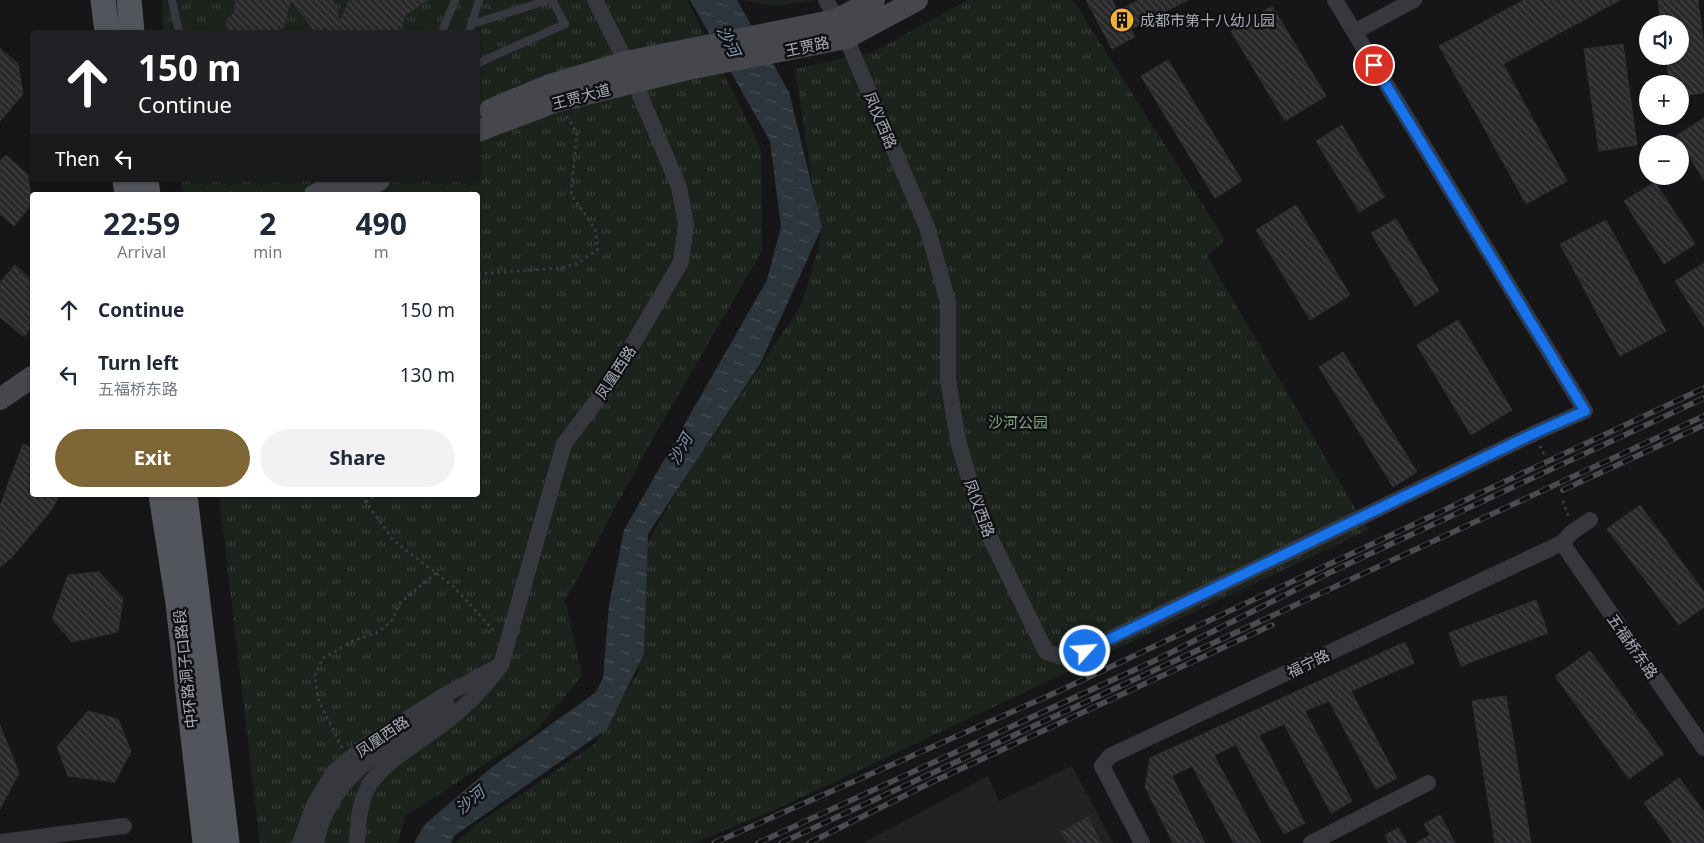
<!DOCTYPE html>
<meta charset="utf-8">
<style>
body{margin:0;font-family:"Noto Sans","Noto Sans SC",sans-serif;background:#f2f2f3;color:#1f2937;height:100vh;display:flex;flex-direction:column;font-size:19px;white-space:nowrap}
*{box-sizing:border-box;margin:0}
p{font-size:16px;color:#747a83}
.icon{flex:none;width:28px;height:28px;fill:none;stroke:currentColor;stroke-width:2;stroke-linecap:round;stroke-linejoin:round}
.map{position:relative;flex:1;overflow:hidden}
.details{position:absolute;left:30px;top:192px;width:450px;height:305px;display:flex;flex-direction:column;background:#fff;border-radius:5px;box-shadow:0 1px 4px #0004}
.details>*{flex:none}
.guide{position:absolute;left:30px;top:30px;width:450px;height:152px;border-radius:5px;box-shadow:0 1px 4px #0004;background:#202124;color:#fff;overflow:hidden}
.fabs{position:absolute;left:1639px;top:15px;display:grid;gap:10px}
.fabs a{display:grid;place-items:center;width:50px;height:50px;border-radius:50%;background:#fff;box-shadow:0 1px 4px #0004;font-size:25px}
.pin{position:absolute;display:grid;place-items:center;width:42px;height:42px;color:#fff;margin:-21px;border:2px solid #fff;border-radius:50%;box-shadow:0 1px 5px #0007}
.me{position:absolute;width:55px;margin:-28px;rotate:64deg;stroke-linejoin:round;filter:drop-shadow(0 0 4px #0008)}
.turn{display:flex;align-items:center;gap:18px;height:105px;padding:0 25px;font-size:22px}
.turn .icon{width:65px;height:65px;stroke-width:2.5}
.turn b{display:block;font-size:35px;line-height:42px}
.then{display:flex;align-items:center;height:48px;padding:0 25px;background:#0003;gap:10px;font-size:19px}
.eta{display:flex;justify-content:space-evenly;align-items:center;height:85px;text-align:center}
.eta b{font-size:30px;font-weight:700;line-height:35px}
.cta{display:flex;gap:10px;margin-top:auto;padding:10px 25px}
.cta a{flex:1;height:58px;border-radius:30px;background:#7e6636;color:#fff;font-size:20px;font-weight:700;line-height:58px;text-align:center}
.cta a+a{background:#f2f2f3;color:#1f2937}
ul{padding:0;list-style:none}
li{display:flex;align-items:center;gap:15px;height:65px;padding:0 25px}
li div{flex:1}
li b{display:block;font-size:19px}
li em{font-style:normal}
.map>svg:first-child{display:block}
.built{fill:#222225}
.park{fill:url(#park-tufts)}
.water{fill:url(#water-ripples)}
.building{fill:url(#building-back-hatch);stroke:#303034}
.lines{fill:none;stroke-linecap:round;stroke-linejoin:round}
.path{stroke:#3d3f44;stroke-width:2.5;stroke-dasharray:2.5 4;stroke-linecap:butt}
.lane{stroke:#37383d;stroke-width:8}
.street{stroke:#37383d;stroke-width:16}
.secondary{stroke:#45474d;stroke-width:22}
.primary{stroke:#53555c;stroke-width:25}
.rail-casing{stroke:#4a4c52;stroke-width:5.5}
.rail{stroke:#111113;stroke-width:4;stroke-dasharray:11;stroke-linecap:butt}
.route-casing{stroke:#114b97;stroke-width:12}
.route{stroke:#1a73e8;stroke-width:9}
.labels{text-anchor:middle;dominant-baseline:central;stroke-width:5;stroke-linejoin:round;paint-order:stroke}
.poi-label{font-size:15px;fill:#a8adb8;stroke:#111113;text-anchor:start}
.street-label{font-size:15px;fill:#a8adb8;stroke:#111113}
.park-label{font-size:15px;fill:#7fa381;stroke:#111113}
.water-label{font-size:16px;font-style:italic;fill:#7f9bb3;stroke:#111113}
</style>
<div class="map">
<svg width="1704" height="843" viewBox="0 0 1704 843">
<defs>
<pattern id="park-tufts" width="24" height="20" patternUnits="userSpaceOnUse" patternTransform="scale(1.25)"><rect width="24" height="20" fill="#1c231d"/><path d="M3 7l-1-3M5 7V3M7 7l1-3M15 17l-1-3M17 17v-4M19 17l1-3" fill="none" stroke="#3a403c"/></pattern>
<pattern id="water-ripples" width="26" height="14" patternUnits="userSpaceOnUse" patternTransform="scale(1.25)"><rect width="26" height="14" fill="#2c353c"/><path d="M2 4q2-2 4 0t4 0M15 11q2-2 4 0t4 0" fill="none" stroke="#485056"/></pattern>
<pattern id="building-back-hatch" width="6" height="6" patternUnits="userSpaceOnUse" patternTransform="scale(1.25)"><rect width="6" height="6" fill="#29292c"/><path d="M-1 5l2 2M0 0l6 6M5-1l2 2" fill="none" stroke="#454548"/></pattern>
</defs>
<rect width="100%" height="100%" fill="#161618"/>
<path class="built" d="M 1072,766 L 1113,843 L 863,843 L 988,776 L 999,801 Z"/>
<path class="park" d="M 162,0 L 687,0 L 761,149 L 762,251 L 645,452 L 565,601 L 582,675 L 535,732 L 405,816 L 398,843 L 260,843 L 219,495 L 478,495 L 478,195 L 183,195 L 181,180 L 478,180 L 478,32 L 163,32 Z
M 742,0 L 817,0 L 775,6 Z
M 968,0 L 1073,0 L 1225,240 L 1207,256 L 1368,530 L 777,809 L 693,843 L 455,843 L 480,822 L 595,744 L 639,671 L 645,547 L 680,486 L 802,304 L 821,239 L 795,69 L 873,52 Z"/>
<path class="water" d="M 690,0 L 737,0 L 789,92 L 822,227 L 760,364 L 648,534 L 644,654 L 607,729 L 454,836 L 451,843 L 414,843 L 425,824 L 492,767 L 596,692 L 603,678 L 609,605 L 624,530 L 767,280 L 781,227 L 770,141 Z"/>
<path class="building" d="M 236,0 L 333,0 L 340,22 L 349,0 L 428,0 L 405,15 L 402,25 L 404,32 L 315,32 L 291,0 L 282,32 L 230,32 L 226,23 L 234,12 Z
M 1086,0 L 1112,0 L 1118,11 L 1139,0 L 1188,0 L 1131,29 L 1135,37 L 1112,49 Z
M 1524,0 L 1620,0 L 1503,64 L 1567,181 L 1526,204 L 1439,46 Z
M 1658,0 L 1698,0 L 1704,46 L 1704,93 L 1680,96 L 1680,84 L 1670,84 L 1666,56 L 1680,56 L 1680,24 L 1661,24 Z
M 1272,6 L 1326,96 L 1285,121 L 1231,31 Z
M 1623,44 L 1637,145 L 1599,151 L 1584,49 Z
M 0,48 L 18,64 L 23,94 L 0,121 Z
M 1168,60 L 1242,181 L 1215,198 L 1141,76 Z
M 1704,118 L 1704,180 L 1676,136 Z
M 1342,125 L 1385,197 L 1359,212 L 1316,141 Z
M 6,155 L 28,175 L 32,204 L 14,226 L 0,214 L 0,161 Z
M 1655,182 L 1695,244 L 1664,264 L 1624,201 Z
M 1296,205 L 1350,295 L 1310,320 L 1256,230 Z
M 1396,219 L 1439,291 L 1415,306 L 1371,233 Z
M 1606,220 L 1666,331 L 1620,356 L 1560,244 Z
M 1704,263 L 1704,327 L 1675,281 Z
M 15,265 L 32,281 L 32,326 L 24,337 L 0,317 L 0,282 Z
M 1458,320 L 1512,410 L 1471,435 L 1417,345 Z
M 1343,352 L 1417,472 L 1393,487 L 1319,367 Z
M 23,444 L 32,448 L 32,495 L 59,495 L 53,508 L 13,556 L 0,567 L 0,506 Z
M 1640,505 L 1704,592 L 1704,607 L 1679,625 L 1607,529 Z
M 99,572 L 123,598 L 118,632 L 72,642 L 52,619 L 68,575 Z
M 1536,600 L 1548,633 L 1461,666 L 1449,633 Z
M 1405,642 L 1414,663 L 1351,691 L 1397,778 L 1376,789 L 1329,701 L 1305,711 L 1352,801 L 1331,813 L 1284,724 L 1259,735 L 1305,823 L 1284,834 L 1236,745 L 1214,755 L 1261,843 L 1234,843 L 1192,766 L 1172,776 L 1205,843 L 1173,843 L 1145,787 L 1150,758 Z
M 1590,651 L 1664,754 L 1629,779 L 1555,676 Z
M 1506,696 L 1531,843 L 1495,843 L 1472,701 Z
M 88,711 L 118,719 L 131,751 L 115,782 L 68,776 L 57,747 Z
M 0,725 L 19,773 L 0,809 Z
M 1679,778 L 1704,812 L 1704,843 L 1673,843 L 1644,803 Z
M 1440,815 L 1455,843 L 1416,843 L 1430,835 L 1424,824 Z
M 1088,817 L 1101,843 L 1068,843 L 1061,832 Z
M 1398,828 L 1407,843 L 1389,843 L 1385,835 Z"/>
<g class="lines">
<path class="path" d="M 478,274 L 559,268 L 577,264 L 598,249 L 595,229 L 571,194 L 577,133 L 566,115
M 478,285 L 480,274
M 1540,446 L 1545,456
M 361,495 L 393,540 L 454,587 L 495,632
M 1563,501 L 1569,518
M 366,502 L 375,495
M 342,748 L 318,699 L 315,675 L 323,658 L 355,640 L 376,633 L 391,622 L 399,604 L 436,573"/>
<path class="lane" d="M 172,0 L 179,32
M 472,24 L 549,0
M 442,32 L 455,0
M 469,32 L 479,0
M 478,63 L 565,24 L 552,0"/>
<path class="street" d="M 826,0 L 846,38 L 927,227 L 948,302 L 948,379 L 958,441 L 981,519 L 1046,652 L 1068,659 L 1535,433 L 1585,411 L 1335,0
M 1354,32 L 1414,0
M 1562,543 L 1704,748
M 0,842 L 124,826
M 300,843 L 314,805 L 334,772 L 365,746 L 443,696 L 497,667
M 316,843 C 331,770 392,746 447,705
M 357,843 C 358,823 359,801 370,784 C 384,762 418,743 439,727 C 464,709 483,690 501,665 L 564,444 L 610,383 L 681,262 L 686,225 L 679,187 L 626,62 L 595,0
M 1142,843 L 1102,766 L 1110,756 L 1562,543 L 1571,533 L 1590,520
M 1311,843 L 1428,783"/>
<path class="secondary" d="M 490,110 L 550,85 L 626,62 L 836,20 L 874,0
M 478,131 L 557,101 L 688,69 L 846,38 L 917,0
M 315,195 L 345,180
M 350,195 L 379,180
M 0,399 L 32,377"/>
<path class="primary" d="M 103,0 L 107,32
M 129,0 L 132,32
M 125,180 L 127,195
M 146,180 L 148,195
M 161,495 L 178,603 L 205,843
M 185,495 L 227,843"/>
<defs>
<path id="rail" d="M 1563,490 L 1704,425
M 714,843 L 1057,692 L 1704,388
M 758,843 L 1156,660 L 1331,572 L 1704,398
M 781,843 L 1704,416
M 809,843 L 928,784 L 1272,625"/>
</defs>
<use href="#rail" class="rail-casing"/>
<use href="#rail" class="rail"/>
</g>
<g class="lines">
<defs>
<path id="route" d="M 1085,651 L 1535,433 L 1585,411 L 1374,65"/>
</defs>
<use href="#route" class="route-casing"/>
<use href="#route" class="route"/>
</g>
<defs>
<symbol id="building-disc" viewBox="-11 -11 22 22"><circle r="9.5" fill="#f2b134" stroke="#111113"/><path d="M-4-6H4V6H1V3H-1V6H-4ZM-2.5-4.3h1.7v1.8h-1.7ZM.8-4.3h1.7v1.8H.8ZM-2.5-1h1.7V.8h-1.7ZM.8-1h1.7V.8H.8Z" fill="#111"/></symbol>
</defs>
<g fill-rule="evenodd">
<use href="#building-disc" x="1108" y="6" width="28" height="28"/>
</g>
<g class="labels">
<g class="poi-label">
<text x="1140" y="20">成都市第十八幼儿园</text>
</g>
<g class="street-label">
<text transform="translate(807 46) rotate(-12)">王贾路</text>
<text transform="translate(581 96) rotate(-15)">王贾大道</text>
<text transform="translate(881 120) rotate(67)">凤仪西路</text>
<text transform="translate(615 372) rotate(-57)">凤凰西路</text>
<text transform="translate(980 508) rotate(70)">凤仪西路</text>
<text transform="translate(1633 646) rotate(55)">五福桥东路</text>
<text transform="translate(1308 663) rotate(-25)">福宁路</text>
<text transform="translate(185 669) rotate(-96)">中环路洞子口路段</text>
<text transform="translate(382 736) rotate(-34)">凤凰西路</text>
</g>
<g class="park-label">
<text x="1018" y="422">沙河公园</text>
</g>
<g class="water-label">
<text transform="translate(729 41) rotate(64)">沙河</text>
<text transform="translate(680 449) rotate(-61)">沙河</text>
<text transform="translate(470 800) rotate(-40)">沙河</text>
</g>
</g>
</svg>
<div class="fabs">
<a><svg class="icon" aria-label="sound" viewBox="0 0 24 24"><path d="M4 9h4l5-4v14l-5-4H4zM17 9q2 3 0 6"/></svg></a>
<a>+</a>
<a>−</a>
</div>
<div class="pin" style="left:1374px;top:65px;background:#d93025"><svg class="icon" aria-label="arrive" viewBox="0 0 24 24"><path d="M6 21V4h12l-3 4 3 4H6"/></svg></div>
<svg class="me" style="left:1085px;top:651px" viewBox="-20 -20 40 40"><circle r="17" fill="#1a73e8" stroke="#fff" stroke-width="3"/><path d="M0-11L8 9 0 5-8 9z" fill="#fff"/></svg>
<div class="guide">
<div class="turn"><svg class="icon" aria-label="ahead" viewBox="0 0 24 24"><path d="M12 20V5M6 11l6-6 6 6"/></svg><div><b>150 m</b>Continue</div></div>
<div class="then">Then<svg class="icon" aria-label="left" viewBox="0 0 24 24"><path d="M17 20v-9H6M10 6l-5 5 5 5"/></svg></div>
</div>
<section class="details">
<div class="eta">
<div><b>22:59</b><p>Arrival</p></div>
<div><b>2</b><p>min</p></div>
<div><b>490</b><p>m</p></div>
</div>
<ul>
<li><svg class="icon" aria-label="ahead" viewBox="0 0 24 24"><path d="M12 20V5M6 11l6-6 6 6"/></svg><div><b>Continue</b></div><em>150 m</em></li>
<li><svg class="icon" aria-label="left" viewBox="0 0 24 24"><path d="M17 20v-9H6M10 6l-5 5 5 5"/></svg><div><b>Turn left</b><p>五福桥东路</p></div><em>130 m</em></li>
</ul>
<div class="cta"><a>Exit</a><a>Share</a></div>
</section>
</div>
